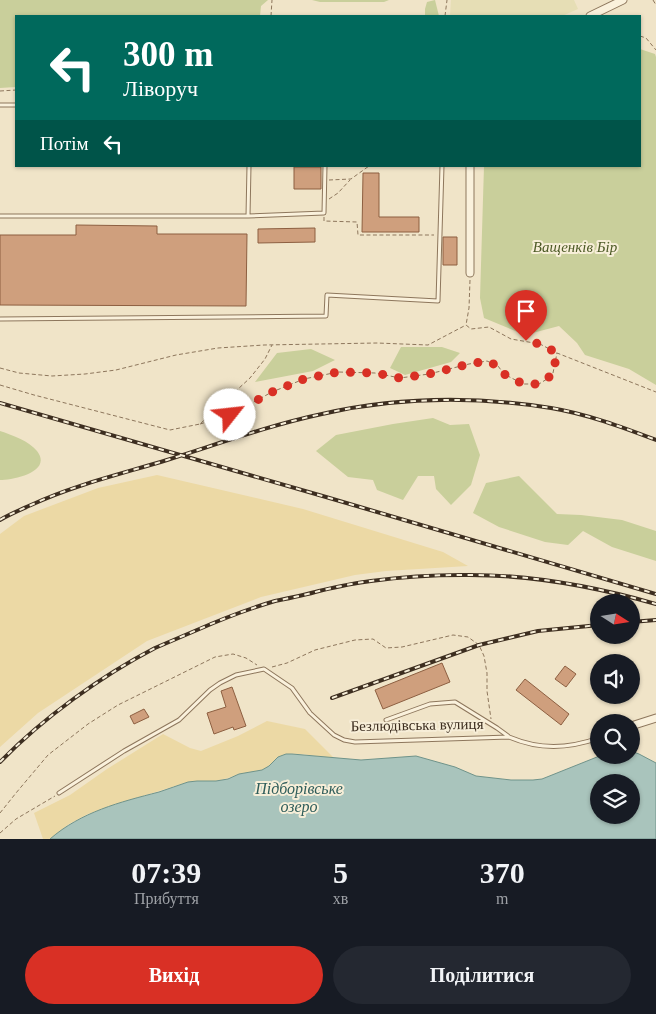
<!DOCTYPE html>
<html lang="uk">
<meta charset="utf-8">
<style>
body{margin:0;font-family:"Times New Roman",serif;background:#242831;color:#f1f3f6;height:100vh;display:flex;flex-direction:column;font-size:19px;white-space:nowrap}
*{box-sizing:border-box;margin:0}
p{font-size:16px;color:#9ea1a6}
.icon{flex:none;width:28px;height:28px;fill:none;stroke:currentColor;stroke-width:2;stroke-linecap:round;stroke-linejoin:round}
.map{position:relative;height:839px;overflow:hidden}
.panel{display:flex;flex-direction:column;background:#171b24;flex:1}
.panel>*{flex:none}
.hud{position:absolute;left:15px;top:15px;width:626px;height:152px;border-radius:0px;box-shadow:0 1px 4px #0004;background:#00695c;color:#fff;overflow:hidden}
.needle{width:32px;rotate:102deg}
.buttons{position:absolute;left:590px;top:594px;display:grid;gap:10px}
.buttons a{display:grid;place-items:center;width:50px;height:50px;border-radius:50%;background:#171b24;box-shadow:0 1px 4px #0004;font-size:25px}
.pin{position:absolute;display:grid;place-items:center;width:42px;height:42px;color:#fff;margin:-51px -21px;border-radius:50% 50% 50% 0;rotate:-45deg;box-shadow:0 0 5px #0007}
.pin .icon{rotate:45deg}
.me{position:absolute;width:55px;margin:-28px;rotate:61deg;stroke-linejoin:round;filter:drop-shadow(0 0 4px #0008)}
.turn{display:flex;align-items:center;gap:18px;height:105px;padding:0 25px;font-size:22px}
.turn .icon{width:65px;height:65px;stroke-width:2.5}
.turn b{display:block;font-size:35px;line-height:42px}
.then{display:flex;align-items:center;height:48px;padding:0 25px;background:#0003;gap:10px;font-size:19px}
.eta{display:flex;justify-content:space-evenly;align-items:center;height:85px;text-align:center}
.eta b{font-size:30px;font-weight:800;line-height:35px}
.cta{display:flex;gap:10px;margin-top:auto;padding:10px 25px}
.cta a{flex:1;height:58px;border-radius:30px;background:#d93025;color:#fff;font-size:20px;font-weight:800;line-height:58px;text-align:center}
.cta a+a{background:#242831;color:#f1f3f6}
.map>svg:first-child{display:block}
.farmland{fill:#e6deb5}
.green{fill:#c9cf9b}
.sand{fill:#ecd9a5}
.water{fill:#a9c4bc;stroke:#6f938a;fill-rule:evenodd}
.building{fill:#cf9f7d;stroke:#8d5f41}
.lines{fill:none;stroke-linecap:round;stroke-linejoin:round}
.service-casing{stroke:#8d765c;stroke-width:5}
.minor-casing{stroke:#8d765c;stroke-width:9}
.path{stroke:#8d765c;stroke-width:1;stroke-dasharray:4 2.5;stroke-linecap:butt}
.service{stroke:#faf1dc;stroke-width:3}
.minor{stroke:#faf1dc;stroke-width:7}
.rail-casing{stroke:#3d2e20;stroke-width:4}
.rail{stroke:#f7eed8;stroke-width:2;stroke-dasharray:5.5;stroke-linecap:butt}
.route{stroke:#d93025;stroke-width:9;stroke-dasharray:0 16.2}
.labels{text-anchor:middle;dominant-baseline:central;stroke-width:4;stroke-linejoin:round;paint-order:stroke}
.park-label{font-size:15px;font-style:italic;fill:#4d5a26;stroke:#f7eed8}
.street-label{font-size:15px;fill:#3d2e20;stroke:#f7eed8}
.water-label{font-size:16px;font-style:italic;fill:#2f5d5a;stroke:#f7eed8}
</style>
<div class="map">
<svg width="656" height="839" viewBox="0 0 656 839">
<rect width="100%" height="100%" fill="#f0e4c8"/>
<path class="farmland" d="M 451,0 L 574,0 L 578,9 L 562,16 L 450,16 Z"/>
<path class="green" d="M 0,0 L 268,0 L 261,6 L 260,16 L 16,16 L 16,87 L 0,88 Z
M 312,0 L 389,0 L 384,2 L 320,2 Z
M 435,0 L 439,16 L 425,16 L 425,9 L 427,2 Z
M 640,49 L 655,54 L 656,57 L 656,385 L 629,369 L 585,355 L 577,343 L 559,326 L 525,335 L 484,318 L 480,298 L 484,166 L 640,166 Z
M 401,347 L 442,347 L 460,353 L 451,362 L 405,375 L 390,368 Z
M 311,349 L 335,360 L 313,371 L 255,382 L 277,353 Z
M 433,418 L 450,425 L 469,424 L 480,455 L 471,485 L 451,505 L 436,489 L 434,476 L 418,476 L 403,500 L 377,490 L 373,480 L 348,477 L 316,451 L 336,435 L 393,424 Z
M 0,431 C 12,435 29,441 37,451 C 53,472 13,480 0,480 Z
M 519,476 L 557,514 L 581,515 L 622,520 L 656,531 L 656,561 L 612,547 L 583,531 L 568,545 L 545,542 L 499,527 L 473,513 L 486,483 Z"/>
<path class="sand" d="M 157,475 L 303,509 L 443,552 L 468,566 L 386,571 L 355,575 L 261,597 L 147,641 L 38,713 L 0,747 L 0,534 L 24,516 L 98,488 Z
M 267,721 L 305,729 L 335,759 C 320,757 304,753 289,754 C 275,755 274,765 263,770 C 256,773 248,772 241,774 C 232,776 224,780 215,781 C 206,782 197,781 188,782 L 133,799 L 88,814 L 69,824 L 50,839 L 43,839 L 34,813 L 70,795 L 107,769 L 163,734 L 190,748 L 201,751 L 238,736 Z"/>
<path class="water" d="M 631,751 L 639,754 L 656,763 L 656,839 L 50,839 C 81,812 120,802 159,792 C 169,789 178,785 188,782 L 197,781 L 216,781 L 228,779 L 239,774 L 262,770 L 269,766 L 278,757 L 286,754 L 292,754 L 361,760 L 416,756 L 455,767 L 476,776 L 511,780 L 533,780 L 542,779 L 602,755 L 631,755 ZM 599,782 L 631,782 L 631,815 L 599,815 Z"/>
<path class="building" d="M 294,167 L 321,167 L 321,189 L 294,189 Z
M 363,173 L 379,173 L 379,217 L 419,217 L 419,232 L 362,232 Z
M 76,225 L 157,226 L 157,234 L 247,234 L 246,306 L 0,305 L 0,235 L 76,235 Z
M 315,228 L 315,242 L 258,243 L 258,229 Z
M 443,237 L 457,237 L 457,265 L 443,265 Z
M 442,663 L 450,682 L 383,709 L 375,690 Z
M 565,666 L 576,674 L 566,687 L 555,679 Z
M 525,679 L 569,714 L 561,725 L 516,690 Z
M 232,687 L 246,726 L 234,730 L 233,727 L 214,734 L 207,713 L 226,707 L 221,691 Z
M 144,709 L 149,717 L 134,724 L 130,716 Z"/>
<g class="lines">
<defs>
<path id="service" d="M 0,105 L 16,105
M 0,216 L 248,216 L 249,166
M 248,216 L 324,213 L 325,166
M 0,319 L 326,316 L 327,295 L 438,301 L 442,166
M 386,720 L 430,704 L 455,702 L 497,728 L 508,736
M 59,793 L 124,751 L 179,720 L 210,690 L 220,683 L 236,675 L 264,669 L 292,688 L 310,713 L 334,735 L 344,740 L 355,742 L 509,737 C 540,750 567,749 599,738"/>
<path id="minor" d="M 590,16 L 623,0
M 470,273 L 470,166
M 631,726 L 656,718"/>
</defs>
<use href="#service" class="service-casing"/>
<use href="#minor" class="minor-casing"/>
<path class="path" d="M 653,0 L 656,5
M 271,16 L 272,0
M 445,16 L 447,0
M 640,36 L 646,38 L 656,50
M 0,91 L 16,90
M 329,180 L 351,179 L 369,166
M 329,199 L 338,193 L 350,180
M 324,217 L 324,221 L 357,222 L 358,235 L 434,235
M 470,280 L 469,308 L 466,325 L 471,329 L 489,327 L 511,339 L 540,344 L 557,353 L 656,392
M 0,368 L 19,373 L 52,376 L 85,374 L 116,370 L 176,355 L 218,348 L 264,345 L 377,343 L 428,345 L 466,325
M 0,385 L 34,395 L 170,430 L 200,424 L 250,378 L 265,359 L 272,345
M 200,424 L 230,415 L 272,392 L 304,379 L 338,372 L 375,373 L 400,378 L 429,374 L 469,364 L 487,361 L 498,366 L 504,374 L 523,384 L 539,384 L 547,379 L 553,373 L 557,353
M 272,667 L 287,663 L 315,650 L 355,640 L 373,639 L 386,648 L 402,647 L 453,635 L 468,637 L 479,645 L 484,656 L 487,673 L 487,691 L 491,719
M 0,813 L 16,793 L 48,755 L 88,724 L 118,705 L 215,657 L 233,654 L 246,658 L 257,665
M 0,833 L 16,819 L 55,796"/>
<use href="#service" class="service"/>
<use href="#minor" class="minor"/>
<defs>
<path id="rail" d="M 0,403 L 326,497 L 656,594
M 0,520 C 10,514 20,510 31,505 C 74,485 121,474 167,460 C 218,444 270,425 322,414 C 397,397 475,396 551,408 C 587,414 622,427 656,440
M 631,622 L 656,620
M 332,698 L 479,645 L 538,631 L 599,625
M 0,762 C 43,718 101,676 155,648 C 169,642 183,636 197,630 C 222,619 248,609 275,601 C 290,598 305,595 319,591 C 336,587 354,583 371,581 C 401,577 432,575 462,575 C 528,574 593,586 656,604"/>
</defs>
<use href="#rail" class="rail-casing"/>
<use href="#rail" class="rail"/>
</g>
<g class="lines">
<path class="route" d="M 230,415 L 272,392 L 304,379 L 338,372 L 376,373 L 400,378 L 429,374 L 469,364 L 487,361 L 498,366 L 504,374 L 523,384 L 539,384 L 547,379 L 553,373 L 557,353 L 540,344 L 526,341"/>
</g>
<g class="labels">
<g class="park-label">
<text x="575" y="247">Ващенків Бір</text>
</g>
<g class="street-label">
<text transform="translate(417 725) rotate(-1)">Безлюдівська вулиця</text>
</g>
<g class="water-label">
<text x="299" y="788">Підборівське<tspan x="299" dy="18">озеро</tspan></text>
</g>
</g>
</svg>
<div class="buttons">
<a><svg class="needle" viewBox="-14 -14 28 28"><path d="M0-13l5 13h-10z" fill="#e53935"/><path d="M0 13l5-13h-10z" fill="#9ea1a6"/></svg></a>
<a><svg class="icon" aria-label="sound" viewBox="0 0 24 24"><path d="M4 9h4l5-4v14l-5-4H4zM17 9q2 3 0 6"/></svg></a>
<a><svg class="icon" aria-label="search" viewBox="0 0 24 24"><circle cx="10" cy="10" r="6"/><path d="M15 15l6 6"/></svg></a>
<a><svg class="icon" aria-label="layers" viewBox="0 0 24 24"><path d="M12 4l9 5-9 5-9-5zM3 14l9 5 9-5"/></svg></a>
</div>
<div class="pin" style="left:526px;top:341px;background:#d93025"><svg class="icon" aria-label="arrive" viewBox="0 0 24 24"><path d="M6 21V4h12l-3 4 3 4H6"/></svg></div>
<svg class="me" style="left:230px;top:415px" viewBox="-20 -20 40 40"><circle r="19" fill="#fff"/><path d="M0-13L10 11 0 6-10 11z" fill="#d93025"/></svg>
<div class="hud">
<div class="turn"><svg class="icon" aria-label="left" viewBox="0 0 24 24"><path d="M17 20v-9H6M10 6l-5 5 5 5"/></svg><div><b>300 m</b>Ліворуч</div></div>
<div class="then">Потім<svg class="icon" aria-label="left" viewBox="0 0 24 24"><path d="M17 20v-9H6M10 6l-5 5 5 5"/></svg></div>
</div>
</div>
<section class="panel">
<div class="eta">
<div><b>07:39</b><p>Прибуття</p></div>
<div><b>5</b><p>хв</p></div>
<div><b>370</b><p>m</p></div>
</div>
<div class="cta"><a>Вихід</a><a>Поділитися</a></div>
</section>
